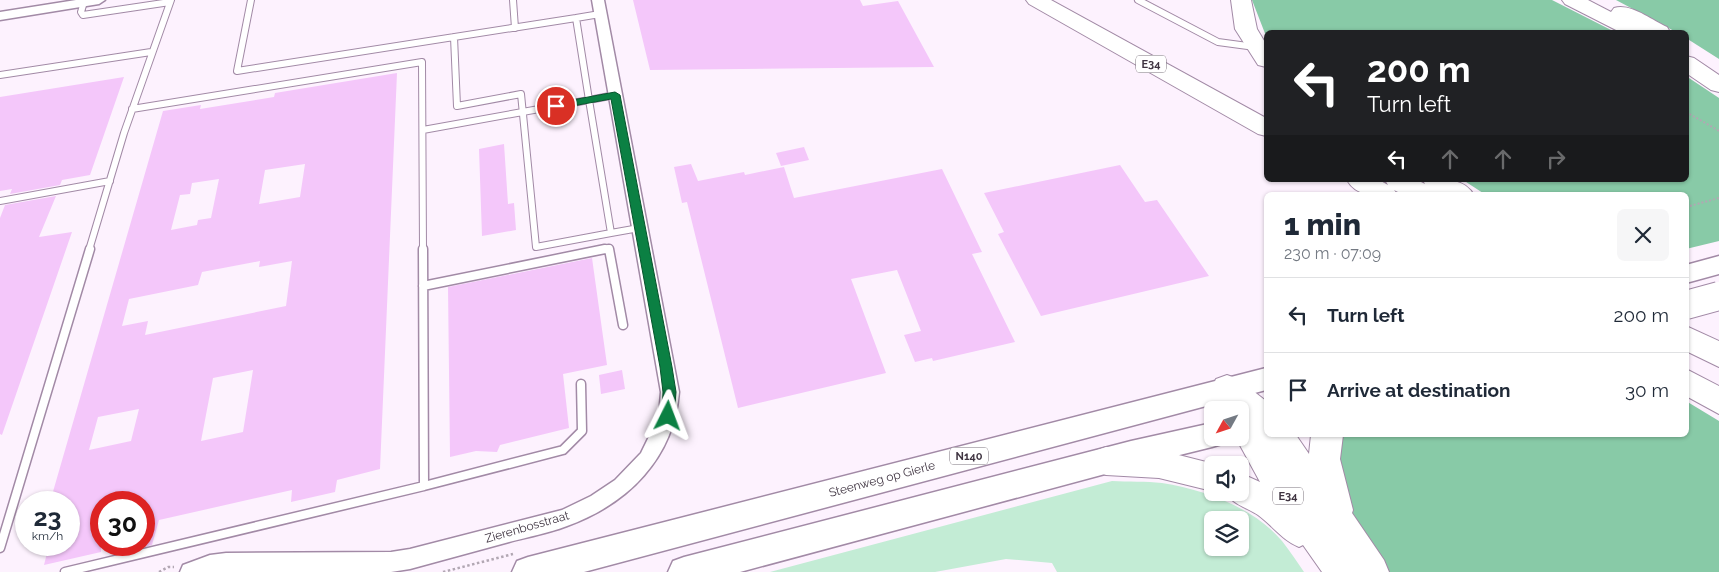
<!DOCTYPE html>
<meta charset="utf-8">
<style>
body{margin:0;font-family:Raleway,sans-serif;background:#f6f6f7;color:#1f2937;height:100vh;display:flex;flex-direction:column;font-size:19px;white-space:nowrap}
*{box-sizing:border-box;margin:0}
p{font-size:16px;color:#747a83}
.icon{flex:none;width:28px;height:28px;fill:none;stroke:currentColor;stroke-width:2;stroke-linecap:round;stroke-linejoin:round}
.map{position:relative;flex:1;overflow:hidden}
.side{position:absolute;left:1264px;top:192px;width:425px;height:245px;display:flex;flex-direction:column;background:#fff;border-radius:8px;box-shadow:0 1px 4px #0004}
.side>*{flex:none}
.banner{position:absolute;left:1264px;top:30px;width:425px;height:152px;border-radius:8px;box-shadow:0 1px 4px #0004;background:#202124;color:#fff;overflow:hidden}
.needle{width:32px;rotate:230deg}
.fabs{position:absolute;left:1204px;top:401px;display:grid;gap:10px}
.fabs a{display:grid;place-items:center;width:45px;height:45px;border-radius:8px;background:#fff;box-shadow:0 1px 4px #0004;font-size:25px}
.speed{position:absolute;left:15px;top:491px;display:flex;gap:10px;font-size:25px;font-weight:700;text-align:center}
.speed>*{display:grid;place-content:center;width:65px;height:65px;border-radius:50%;background:#fff;box-shadow:0 1px 4px #0004;line-height:1}
.speed small{font-size:12px;font-weight:400}
.speed .limit{border:8px solid #d22;background:#fff;color:#111}
.pin{position:absolute;display:grid;place-items:center;width:42px;height:42px;color:#fff;margin:-21px;border:2px solid #fff;border-radius:50%;box-shadow:0 1px 5px #0007}
.me{position:absolute;width:55px;margin:-28px;rotate:3deg;stroke-linejoin:round;filter:drop-shadow(0 0 4px #0008)}
.turn{display:flex;align-items:center;gap:18px;height:105px;padding:0 20px;font-size:22px}
.turn .icon{width:65px;height:65px;stroke-width:2.5}
.turn b{display:block;font-size:35px;line-height:42px}
.lanes{display:flex;align-items:center;height:48px;padding:0 20px;background:#0003;justify-content:center;gap:25px;direction:ltr}
.lanes .off{opacity:.35}
.round{display:grid;place-items:center;flex:none;width:52px;height:52px;border-radius:8px;background:#f6f6f7}
.headline{display:flex;align-items:center;justify-content:space-between;height:85px;padding:0 20px}
h1{font-size:30px;font-weight:800;line-height:38px}
ul{padding:0;list-style:none}
li{display:flex;align-items:center;gap:15px;height:75px;padding:0 20px;border-top:1px solid #e0e1e3}
li div{flex:1}
li b{display:block;font-size:19px}
li em{font-style:normal}
.map>svg:first-child{display:block}
.green{fill:#c3ecd5;fill-rule:evenodd}
.forest{fill:#88caa7}
.building{fill:#f4c7fa;fill-rule:evenodd}
.lines{fill:none;stroke-linecap:round;stroke-linejoin:round}
.lane-far1-casing{stroke:#a28aa6;stroke-width:8}
.lane-casing{stroke:#a28aa6;stroke-width:11}
.street-casing{stroke:#a28aa6;stroke-width:3}
.primary-casing{stroke:#a28aa6;stroke-width:3}
.highway-casing{stroke:#a28aa6;stroke-width:2}
.path-far1{stroke:#b2a7b3;stroke-width:2;stroke-dasharray:2 2;stroke-linecap:butt}
.path{stroke:#b2a7b3;stroke-width:2.5;stroke-dasharray:2.5 2.5;stroke-linecap:butt}
.lane-far1{stroke:#fff;stroke-width:6}
.lane{stroke:#fff;stroke-width:8}
.street{fill:#fff;fill-rule:evenodd}
.primary{fill:#fff;fill-rule:evenodd}
.highway{fill:#fff;fill-rule:evenodd}
.primary-bridge-casing{stroke:#a28aa6;stroke-width:30;stroke-linecap:butt}
.primary-bridge{stroke:#fff;stroke-width:28}
.route{fill:#0b8043;stroke:#07532c}
.labels{text-anchor:middle;dominant-baseline:central;stroke-width:4.5;stroke-linejoin:round;paint-order:stroke}
.shield{fill:#fff;stroke:#79717a;stroke-width:1}
.shield-label{font-size:11px;font-weight:bold;fill:#3f3441}
.street-label{font-size:12px;fill:#3f3441;stroke:#fff}
</style>
<div class="map">
<svg width="1719" height="572" viewBox="0 0 1719 572">
<rect width="100%" height="100%" fill="#fdf2fe"/>
<path class="green" d="M 1112,481 C 1128,482 1146,481 1162,483 C 1205,490 1253,507 1282,541 C 1290,551 1297,562 1304,572 L 1057,572 L 1052,563 L 1006,559 L 935,572 L 770,572 ZM 1212,520 L 1240,520 L 1240,548 L 1212,548 Z"/>
<path class="forest" d="M 1252,0 L 1552,0 L 1615,32 L 1266,32 L 1266,36 Z
M 1616,0 L 1719,0 L 1719,59 L 1686,38 L 1686,32 L 1676,32 Z
M 1686,76 L 1719,98 L 1719,241 L 1686,249 L 1686,195 L 1486,195 L 1463,180 L 1686,180 Z
M 1686,401 L 1719,421 L 1719,572 L 1384,572 L 1335,488 L 1337,441 L 1345,435 L 1686,435 Z"/>
<path class="building" d="M 633,0 L 860,0 L 863,6 L 898,1 L 934,67 L 650,70 Z
M 397,73 L 380,469 L 337,480 L 335,492 L 291,502 L 292,490 L 159,520 L 152,545 L 144,547 L 144,502 L 101,502 L 101,552 L 44,565 L 49,545 L 69,545 L 69,502 L 50,502 L 163,111 L 201,105 L 200,109 L 274,97 L 275,93 ZM 305,164 L 300,197 L 259,204 L 265,170 ZM 219,179 L 211,218 L 198,220 L 197,225 L 171,230 L 180,195 L 190,194 L 192,183 ZM 260,261 L 259,267 L 292,261 L 286,306 L 145,335 L 148,321 L 122,326 L 129,299 L 198,285 L 202,272 ZM 253,370 L 243,432 L 201,441 L 213,378 ZM 139,409 L 131,441 L 89,450 L 98,417 Z
M 124,77 L 90,175 L 62,180 L 60,185 L 10,194 L 12,189 L 0,191 L 0,97 Z
M 504,144 L 508,204 L 514,203 L 516,230 L 482,236 L 479,149 Z
M 804,147 L 809,160 L 781,166 L 776,153 Z
M 691,164 L 698,181 L 744,172 L 745,175 L 784,167 L 794,198 L 942,169 L 982,252 L 972,254 L 1015,342 L 933,361 L 932,358 L 915,362 L 904,335 L 921,331 L 897,270 L 851,279 L 886,373 L 738,408 L 687,202 L 682,203 L 674,167 Z
M 1120,165 L 1145,202 L 1157,200 L 1209,276 L 1041,316 L 998,234 L 1004,232 L 984,193 Z
M 56,196 L 39,237 L 72,232 L 2,435 L 0,434 L 0,218 L 5,205 Z
M 592,258 L 607,365 L 563,374 L 569,428 L 500,445 L 497,452 L 476,451 L 450,457 L 448,287 Z
M 622,370 L 625,389 L 601,394 L 599,375 Z"/>
<g class="lines">
<defs>
<path id="lane-far1" d="M 251,0 L 237,71 L 576,18 L 589,100 L 423,130
M 513,0 L 515,28
M 1138,0 L 1218,42 L 1255,47
M 84,2 L 81,12 L 83,15 L 170,2
M 576,18 L 600,14
M 454,37 L 457,106 L 521,94 L 536,247 L 611,233 L 589,100 L 615,95
M 0,75 L 151,52
M 132,109 L 422,62 L 423,250
M 0,201 L 110,181
M 611,233 L 639,228
M 89,250 L 124,133 L 171,0
M 599,250 L 609,248 L 609,250"/>
<path id="lane" d="M 609,249 L 623,325
M 423,286 L 605,249
M 424,486 L 563,450 L 582,431 L 581,384
M 0,548 L 90,249
M 65,572 L 424,486 L 423,249"/>
<path id="street" d="M 76,0 L 105,0 L 99,4 L 0,20 L 0,12 Z
M 592,0 L 604,0 L 679,392 C 674,458 628,504 567,526 C 549,533 528,537 509,542 C 476,551 443,560 410,569 L 391,572 L 180,572 L 183,565 L 210,555 L 226,553 L 391,552 L 410,549 L 562,510 L 591,496 L 615,480 L 641,453 L 659,416 L 661,392 Z"/>
<path id="primary" d="M 1719,256 L 1719,274 L 1686,283 L 1686,265 Z
M 1266,368 L 1266,390 L 584,572 L 512,572 L 517,561 L 528,557 Z
M 1212,423 L 1212,438 L 1225,438 L 1222,444 L 1212,447 L 1131,467 L 740,572 L 668,572 L 673,561 L 684,557 L 1131,441 Z"/>
<path id="highway" d="M 1026,0 L 1051,0 L 1266,118 L 1266,136 L 1258,134 L 1029,4 Z
M 1231,0 L 1251,0 L 1257,29 L 1266,44 L 1266,67 L 1258,65 L 1235,29 Z
M 1562,0 L 1588,0 L 1611,12 L 1614,8 C 1631,3 1651,20 1667,27 L 1670,32 L 1620,32 L 1565,4 Z
M 1686,56 L 1694,58 L 1719,75 L 1719,92 L 1711,90 L 1686,73 Z
M 1347,180 L 1379,180 L 1388,185 L 1385,180 L 1417,180 L 1425,184 L 1423,180 C 1441,180 1463,176 1474,195 L 1441,195 L 1436,192 L 1438,195 L 1404,195 L 1394,190 L 1398,195 C 1379,195 1358,199 1347,180 Z
M 1686,326 L 1719,341 L 1719,367 L 1686,351 Z
M 1686,369 L 1719,386 L 1719,414 L 1686,396 Z
M 1227,375 L 1238,379 L 1266,401 L 1266,435 L 1296,435 L 1309,454 L 1311,435 L 1343,435 L 1340,459 L 1353,510 L 1352,513 L 1384,560 L 1389,572 L 1322,572 L 1303,545 L 1299,547 C 1282,540 1273,526 1258,515 C 1248,508 1231,504 1226,492 L 1240,492 L 1240,473 L 1260,482 L 1236,438 L 1240,438 L 1240,410 L 1228,410 L 1229,407 L 1216,397 L 1212,388 L 1216,379 Z
M 1106,447 L 1159,450 L 1218,465 L 1212,465 L 1212,491 L 1159,478 L 1106,475 L 1095,471 L 1090,461 L 1095,451 Z"/>
</defs>
<use href="#lane-far1" class="lane-far1-casing"/>
<use href="#lane" class="lane-casing"/>
<use href="#street" class="street-casing"/>
<use href="#primary" class="primary-casing"/>
<use href="#highway" class="highway-casing"/>
<path class="path-far1" d="M 1686,112 L 1719,131
M 1686,207 L 1719,198"/>
<path class="path" d="M 159,572 L 168,567 L 174,567
M 443,572 L 513,554"/>
<use href="#lane-far1" class="lane-far1"/>
<use href="#lane" class="lane"/>
<use href="#street" class="street"/>
<use href="#primary" class="primary"/>
<use href="#highway" class="highway"/>
<defs>
<path id="primary-bridge" d="M 1686,305 L 1719,296"/>
</defs>
<use href="#primary-bridge" class="primary-bridge-casing"/>
<use href="#primary-bridge" class="primary-bridge"/>
</g>
<path class="route" d="M 615,92 L 620,95 L 672,367 L 676,392 L 674,416 L 668,421 L 662,416 L 663,392 L 660,367 L 611,99 L 556,109 L 551,106 L 556,103 Z"/>
<g class="labels">
<g class="shield">
<rect x="1136" y="55.5" width="30" height="17" rx="4"/>
<rect x="950" y="447.5" width="38" height="17" rx="4"/>
<rect x="1273" y="487.5" width="30" height="17" rx="4"/>
</g>
<g class="shield-label">
<text x="1151" y="64">E34</text>
<text x="969" y="456">N140</text>
<text x="1288" y="496">E34</text>
</g>
<g class="street-label">
<text transform="translate(882 479) rotate(-15)">Steenweg op Gierle</text>
<text transform="translate(527 527) rotate(-16)">Zierenbosstraat</text>
</g>
</g>
</svg>
<div class="fabs">
<a><svg class="needle" viewBox="-14 -14 28 28"><path d="M0-13l5 13h-10z" fill="#e53935"/><path d="M0 13l5-13h-10z" fill="#747a83"/></svg></a>
<a><svg class="icon" aria-label="sound" viewBox="0 0 24 24"><path d="M4 9h4l5-4v14l-5-4H4zM17 9q2 3 0 6"/></svg></a>
<a><svg class="icon" aria-label="layers" viewBox="0 0 24 24"><path d="M12 4l9 5-9 5-9-5zM3 14l9 5 9-5"/></svg></a>
</div>
<div class="speed"><div>23<small>km/h</small></div><div class="limit">30</div></div>
<div class="pin" style="left:556px;top:106px;background:#d93025"><svg class="icon" aria-label="arrive" viewBox="0 0 24 24"><path d="M6 21V4h12l-3 4 3 4H6"/></svg></div>
<svg class="me" style="left:668px;top:416px" viewBox="-20 -20 40 40"><path d="M0-17L14 15 0 8-14 15z" fill="#0b8043" stroke="#fff" stroke-width="4"/></svg>
<div class="banner">
<div class="turn"><svg class="icon" aria-label="left" viewBox="0 0 24 24"><path d="M17 20v-9H6M10 6l-5 5 5 5"/></svg><div><b>200 m</b>Turn left</div></div>
<div class="lanes"><svg class="icon" aria-label="left" viewBox="0 0 24 24"><path d="M17 20v-9H6M10 6l-5 5 5 5"/></svg><svg class="icon off" aria-label="ahead" viewBox="0 0 24 24"><path d="M12 20V5M6 11l6-6 6 6"/></svg><svg class="icon off" aria-label="ahead" viewBox="0 0 24 24"><path d="M12 20V5M6 11l6-6 6 6"/></svg><svg class="icon off" aria-label="right" viewBox="0 0 24 24"><path d="M7 20v-9h11M14 6l5 5-5 5"/></svg></div>
</div>
<section class="side">
<div class="headline"><div><h1>1 min</h1><p>230 m · 07:09</p></div><a class="round"><svg class="icon" aria-label="close" viewBox="0 0 24 24"><path d="M6 6l12 12M18 6L6 18"/></svg></a></div>
<ul>
<li><svg class="icon" aria-label="left" viewBox="0 0 24 24"><path d="M17 20v-9H6M10 6l-5 5 5 5"/></svg><div><b>Turn left</b></div><em>200 m</em></li>
<li><svg class="icon" aria-label="arrive" viewBox="0 0 24 24"><path d="M6 21V4h12l-3 4 3 4H6"/></svg><div><b>Arrive at destination</b></div><em>30 m</em></li>
</ul>
</section>
</div>
